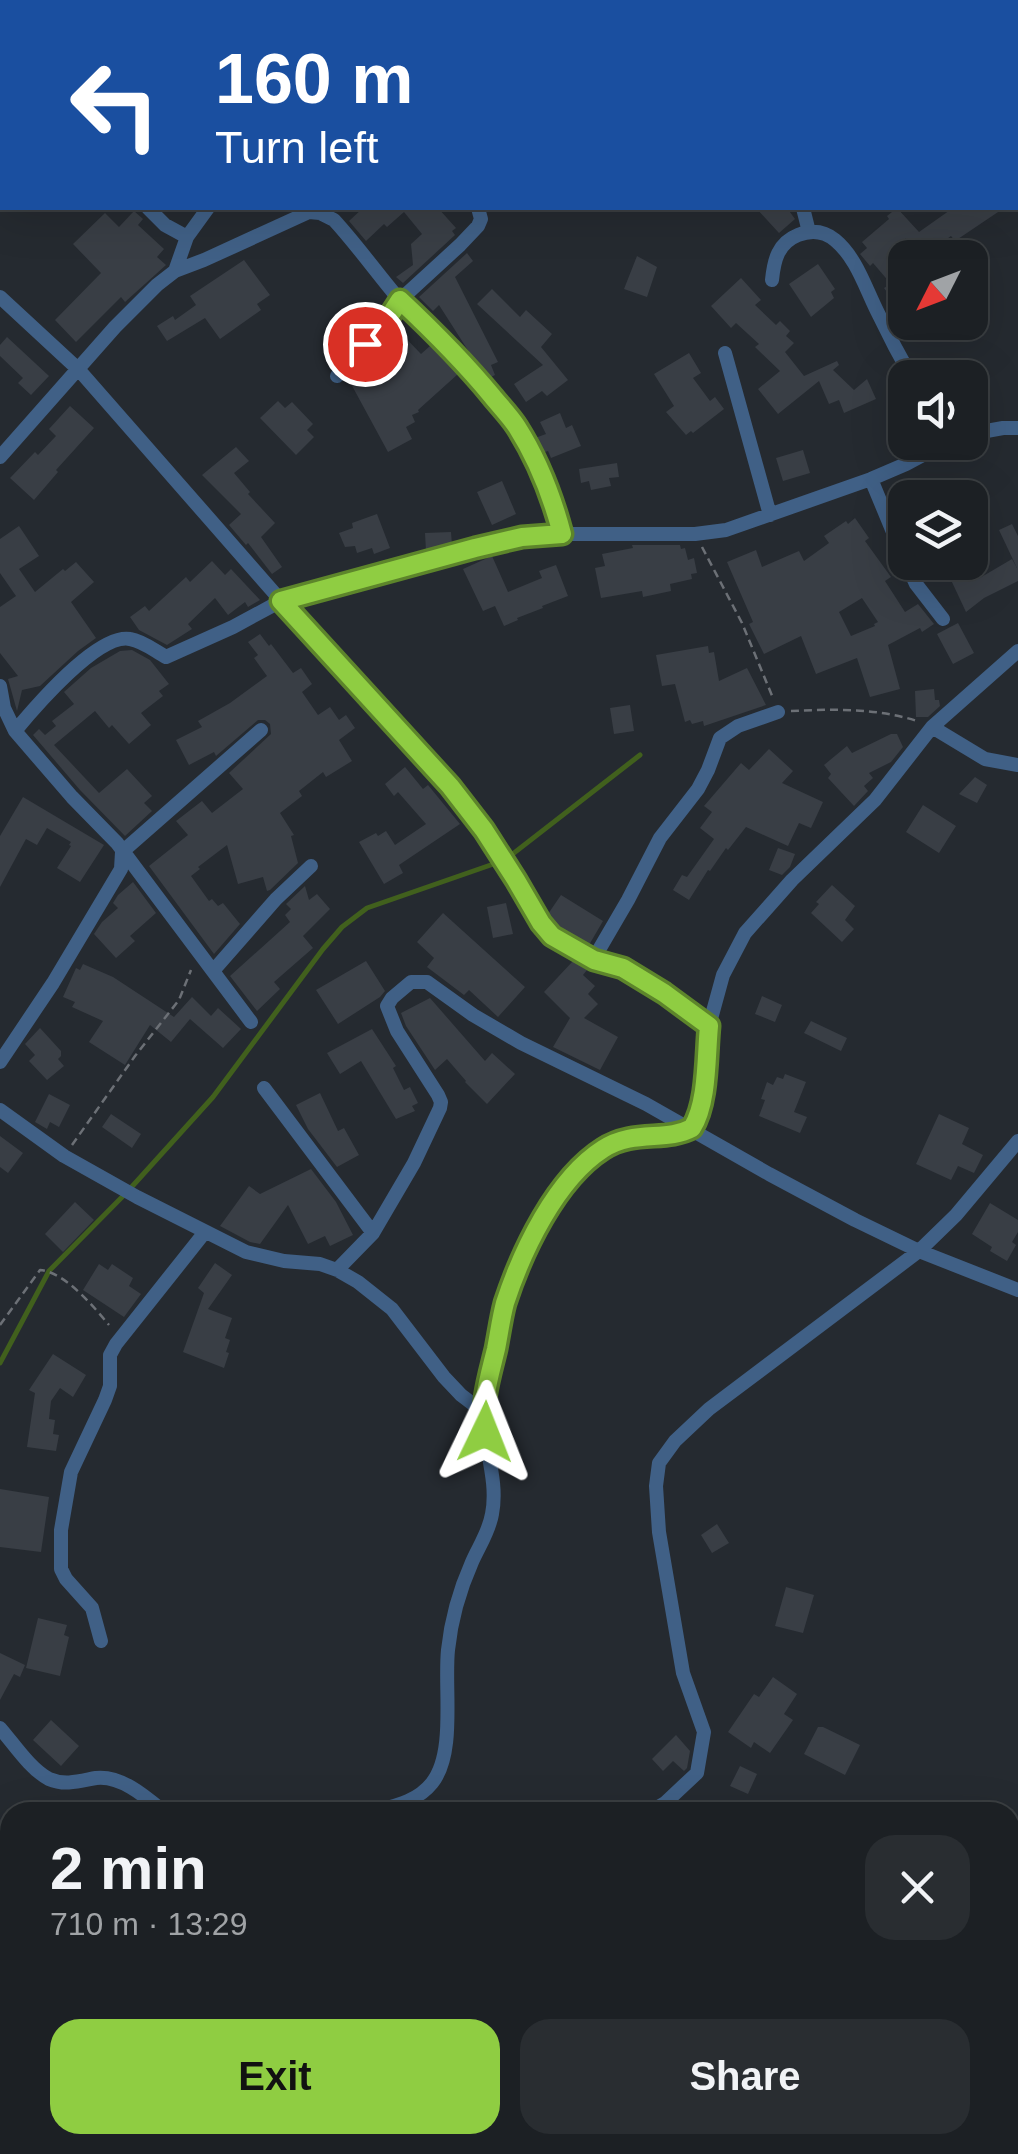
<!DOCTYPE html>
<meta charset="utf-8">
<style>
body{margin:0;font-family:Helvetica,sans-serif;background:#292d31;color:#f1f3f6;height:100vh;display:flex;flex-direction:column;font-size:38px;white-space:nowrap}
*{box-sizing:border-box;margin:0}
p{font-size:32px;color:#a0a3a6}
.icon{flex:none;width:55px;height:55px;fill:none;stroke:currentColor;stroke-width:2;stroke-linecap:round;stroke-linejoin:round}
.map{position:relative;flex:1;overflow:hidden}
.panel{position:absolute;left:0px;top:1802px;width:1020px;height:352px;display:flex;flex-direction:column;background:#1c2024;border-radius:30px 30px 0 0;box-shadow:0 10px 40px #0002,0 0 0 2px #3a3e41}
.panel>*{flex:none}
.top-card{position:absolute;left:0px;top:0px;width:1020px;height:210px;box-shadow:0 10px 40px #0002,0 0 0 2px #3a3e41;background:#1a4fa0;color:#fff;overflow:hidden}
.needle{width:65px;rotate:228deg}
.tools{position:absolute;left:888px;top:240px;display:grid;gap:20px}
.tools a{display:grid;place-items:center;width:100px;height:100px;border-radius:20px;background:#1c2024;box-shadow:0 10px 40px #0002,0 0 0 2px #3a3e41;font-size:50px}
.pin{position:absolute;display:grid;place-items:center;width:85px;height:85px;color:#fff;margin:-42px;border:5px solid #fff;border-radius:50%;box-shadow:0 2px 10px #0007}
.me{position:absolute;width:110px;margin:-55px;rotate:2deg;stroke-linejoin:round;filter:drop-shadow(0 0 8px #0008)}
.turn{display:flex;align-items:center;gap:35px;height:210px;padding:0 50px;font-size:45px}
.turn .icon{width:130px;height:130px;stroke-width:2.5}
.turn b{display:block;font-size:70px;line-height:85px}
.round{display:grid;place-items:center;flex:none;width:105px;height:105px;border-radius:30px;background:#292d31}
.overview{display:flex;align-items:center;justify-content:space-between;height:170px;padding:0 50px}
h1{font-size:60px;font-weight:600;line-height:75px}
.button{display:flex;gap:20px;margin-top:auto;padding:20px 50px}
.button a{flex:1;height:115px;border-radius:30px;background:#8fcd42;color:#111;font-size:40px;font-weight:600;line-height:115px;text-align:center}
.button a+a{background:#292d31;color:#f1f3f6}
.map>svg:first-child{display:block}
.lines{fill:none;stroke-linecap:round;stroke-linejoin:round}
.stream{stroke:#41601d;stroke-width:5}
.building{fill:#393e45;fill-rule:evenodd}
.path{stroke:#6c7076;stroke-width:2.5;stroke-dasharray:8 5;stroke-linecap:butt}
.minor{stroke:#406086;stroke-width:14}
.route-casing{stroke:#5d852b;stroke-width:25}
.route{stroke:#8fcd42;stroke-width:18}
</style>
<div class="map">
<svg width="1018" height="2154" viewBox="0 0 1018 2154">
<rect width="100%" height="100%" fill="#252a30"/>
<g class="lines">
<path class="stream" d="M 0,1363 L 49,1271 L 128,1191 L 213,1097 L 323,949 L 342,927 L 367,908 L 505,860 L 640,755"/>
</g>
<path class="building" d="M 363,208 L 438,208 L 456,228 L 452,231 L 455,235 L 403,283 L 396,277 L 413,265 L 411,244 L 422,234 L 404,212 L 387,227 L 384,224 L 366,241 L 349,221 Z
M 756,208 L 787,208 L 795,219 L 779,233 Z
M 897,208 L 919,232 L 953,208 L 1004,208 L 955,241 L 951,236 L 944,241 L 942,239 L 920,257 L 905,238 L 905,316 L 884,288 L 891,284 L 873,263 L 870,266 L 860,254 L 867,248 L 862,242 L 889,219 L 887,216 Z
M 134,211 L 143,219 L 138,225 L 164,249 L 157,257 L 166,265 L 125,302 L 121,297 L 76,342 L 55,320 L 101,273 L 73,244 L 105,213 L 119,227 Z
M 467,253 L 473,261 L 455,277 L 498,362 L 491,365 L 495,375 L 491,377 L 471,355 L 439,305 L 433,311 L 419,297 Z
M 637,256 L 657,267 L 647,297 L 624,289 Z
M 244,260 L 270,295 L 257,304 L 261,310 L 220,339 L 205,318 L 167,341 L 157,326 L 173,316 L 175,320 L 196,305 L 190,296 Z
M 818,264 L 835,289 L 831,292 L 834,298 L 811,317 L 789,284 Z
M 741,278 L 761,300 L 755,305 L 776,325 L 780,321 L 790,331 L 786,336 L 794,343 L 785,352 L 804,376 L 837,361 L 839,365 L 833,370 L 854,390 L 867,379 L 876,399 L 844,413 L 839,400 L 829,404 L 819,381 L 778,414 L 758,389 L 780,371 L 755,347 L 759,344 L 736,323 L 731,328 L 711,306 Z
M 492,289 L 520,317 L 526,310 L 552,334 L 541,347 L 568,380 L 547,396 L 542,391 L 526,402 L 514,384 L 543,365 L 477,304 Z
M 397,329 L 421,354 L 430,346 L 458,374 L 418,410 L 419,412 L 412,415 L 415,422 L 406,427 L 412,439 L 388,452 L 350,382 L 398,357 L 383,342 Z
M 7,337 L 49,376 L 31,395 L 18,383 L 23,378 L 0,356 L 0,345 Z
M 689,353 L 701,373 L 693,378 L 710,401 L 715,397 L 724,409 L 693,433 L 691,431 L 686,435 L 666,412 L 674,406 L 654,374 Z
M 278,401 L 285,408 L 292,402 L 313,424 L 307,430 L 314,437 L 296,455 L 260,418 Z
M 70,406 L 94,428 L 56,470 L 58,472 L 34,500 L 10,478 L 35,452 L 38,455 L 56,436 L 49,429 Z
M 560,413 L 566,428 L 572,425 L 581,446 L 551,458 L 548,451 L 542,453 L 535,438 L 546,434 L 540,422 Z
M 236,447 L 249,461 L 234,473 L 250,492 L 248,494 L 275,523 L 261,537 L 282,567 L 272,574 L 248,543 L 246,545 L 229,525 L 241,514 L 202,475 Z
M 803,450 L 810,473 L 783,481 L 776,458 Z
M 617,463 L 619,477 L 609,478 L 611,486 L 591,490 L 589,481 L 581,483 L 579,469 Z
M 502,481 L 516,514 L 492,525 L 477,492 Z
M 377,514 L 390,548 L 374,554 L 372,548 L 357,553 L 355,546 L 345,547 L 339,533 L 353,528 L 352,523 Z
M 855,518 L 869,538 L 865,541 L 891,577 L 885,581 L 905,612 L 918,604 L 934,624 L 922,632 L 920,628 L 888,645 L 900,689 L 870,697 L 857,658 L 816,674 L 801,636 L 764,654 L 749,624 L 753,622 L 727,562 L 756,550 L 762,567 L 799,551 L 804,561 L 829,543 L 824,536 L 846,521 L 848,524 ZM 862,598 L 878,622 L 874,624 L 875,626 L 851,636 L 839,612 Z
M 1012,524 L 1018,536 L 1018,581 L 984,598 L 966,612 L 951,580 L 972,569 L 978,579 L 1012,559 L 1017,568 L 999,530 Z
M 19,526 L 39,556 L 19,569 L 35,592 L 63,569 L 65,571 L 76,562 L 94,582 L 71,602 L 96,638 L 78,651 L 40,686 L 22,690 L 17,711 L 8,679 L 18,676 L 0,653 L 0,607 L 16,596 L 0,573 L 0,539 Z
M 451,532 L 452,545 L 426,551 L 425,533 Z
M 632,545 L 680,545 L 681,549 L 685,548 L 688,560 L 694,558 L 697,573 L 691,574 L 692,579 L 670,584 L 671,591 L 643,597 L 642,591 L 601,598 L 595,568 L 605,566 L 602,554 L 633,548 Z
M 492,556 L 508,592 L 542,578 L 539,571 L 556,565 L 568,596 L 542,606 L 543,608 L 517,618 L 518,620 L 504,626 L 495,606 L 483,611 L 463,569 Z
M 212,561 L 225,575 L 231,569 L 260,600 L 248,607 L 245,602 L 228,615 L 215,598 L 188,624 L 192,629 L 167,645 L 139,630 L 130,617 L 145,606 L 149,611 L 186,577 L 190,582 Z
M 958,623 L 974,653 L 953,664 L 937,634 Z
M 260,634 L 269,646 L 271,644 L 293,673 L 301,668 L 312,684 L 302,692 L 318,715 L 330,707 L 339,720 L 346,715 L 355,728 L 339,740 L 352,761 L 326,777 L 323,772 L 299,791 L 302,796 L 280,813 L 294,835 L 291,836 L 298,863 L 270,890 L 267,891 L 263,877 L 238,884 L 227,845 L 198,867 L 200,869 L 191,876 L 209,901 L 212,899 L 218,906 L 223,903 L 240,924 L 214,954 L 149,866 L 188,835 L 176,821 L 202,801 L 212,813 L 243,789 L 229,773 L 271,734 L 270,724 L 265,720 L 258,720 L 216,756 L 214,752 L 189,765 L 176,740 L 202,727 L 198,721 L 230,703 L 267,676 L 254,658 L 258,655 L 248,642 Z
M 708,646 L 709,653 L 714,652 L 719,681 L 747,668 L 766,705 L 704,726 L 703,721 L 692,724 L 690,720 L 685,722 L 675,684 L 662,686 L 656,655 Z
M 132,650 L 150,660 L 169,684 L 159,691 L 163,696 L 141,713 L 151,725 L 129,744 L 112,725 L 109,728 L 95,711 L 54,745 L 99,793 L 127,769 L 152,796 L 144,803 L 152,811 L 125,836 L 80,790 L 33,735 L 39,729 L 45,735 L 56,726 L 52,721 L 74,704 L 64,692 L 91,668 L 120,651 Z
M 934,689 L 935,700 L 939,700 L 940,706 L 928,717 L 916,717 L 915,691 Z
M 630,705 L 634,731 L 614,734 L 610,708 Z
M 891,734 L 897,734 L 903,747 L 891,762 L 869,773 L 873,778 L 864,786 L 868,791 L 854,806 L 828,778 L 831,774 L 824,765 L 847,746 L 852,753 Z
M 769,749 L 793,771 L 782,783 L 823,802 L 811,828 L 799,823 L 788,846 L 746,827 L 728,850 L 726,848 L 710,871 L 708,870 L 689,900 L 673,890 L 682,875 L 687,877 L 714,839 L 700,828 L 712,812 L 704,806 L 741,763 L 749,770 Z
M 405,767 L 423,789 L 428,785 L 460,824 L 399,865 L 403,873 L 384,884 L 359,842 L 376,833 L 378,836 L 386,831 L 395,845 L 426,824 L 398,792 L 394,796 L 385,784 Z
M 975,777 L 987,785 L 977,803 L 959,794 Z
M 23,797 L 104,845 L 80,882 L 57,868 L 71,846 L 69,845 L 71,842 L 47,828 L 37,845 L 26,839 L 0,887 L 0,836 Z
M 923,805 L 956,826 L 939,853 L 906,832 Z
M 778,848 L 795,854 L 790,867 L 782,875 L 769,870 Z
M 133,882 L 156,913 L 130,936 L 135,941 L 116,958 L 94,934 L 102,922 L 118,908 L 113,903 L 118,895 Z
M 832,885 L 855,906 L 845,920 L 854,929 L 842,942 L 811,913 L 819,904 L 816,902 Z
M 305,886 L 309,900 L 317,894 L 330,909 L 303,936 L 313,948 L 274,982 L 280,989 L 257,1011 L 230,976 L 290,922 L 285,915 L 291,909 L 286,904 Z
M 561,895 L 603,921 L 589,945 L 559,928 L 550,917 L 548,914 Z
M 506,903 L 513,934 L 493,938 L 487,907 Z
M 443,913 L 525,987 L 498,1017 L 469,990 L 464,995 L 427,967 L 434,958 L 417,942 Z
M 366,961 L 385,991 L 380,997 L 338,1024 L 316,990 Z
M 573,961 L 587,970 L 583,975 L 595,986 L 588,994 L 598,1004 L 584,1018 L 618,1037 L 600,1070 L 553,1047 L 570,1018 L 544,992 Z
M 83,964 L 113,977 L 174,1017 L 192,997 L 211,1016 L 218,1008 L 241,1029 L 223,1048 L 190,1019 L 171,1042 L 150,1025 L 125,1065 L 89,1042 L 103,1021 L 72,1007 L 75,1002 L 63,997 L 76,968 L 80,970 Z
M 762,996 L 782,1005 L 775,1022 L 755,1014 Z
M 430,998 L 485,1061 L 492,1053 L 515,1074 L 487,1104 L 465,1082 L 466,1081 L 447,1059 L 435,1070 L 406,1026 L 401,1013 Z
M 811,1021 L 847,1038 L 841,1051 L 804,1033 Z
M 40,1028 L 61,1051 L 61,1056 L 58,1059 L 64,1066 L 47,1080 L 29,1061 L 35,1055 L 25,1044 Z
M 372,1029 L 396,1066 L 393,1068 L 404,1090 L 410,1087 L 418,1103 L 412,1106 L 415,1111 L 396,1119 L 361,1061 L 340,1074 L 327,1053 Z
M 785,1074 L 806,1082 L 794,1112 L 807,1117 L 800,1133 L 759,1116 L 765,1100 L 761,1099 L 767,1082 L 773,1085 L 777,1077 L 783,1079 Z
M 320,1093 L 338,1131 L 344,1128 L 359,1155 L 337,1167 L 308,1129 L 296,1105 Z
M 49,1094 L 70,1105 L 59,1127 L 50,1122 L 47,1129 L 35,1122 Z
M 111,1114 L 141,1134 L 132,1148 L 102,1127 Z
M 939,1114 L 969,1128 L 962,1144 L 983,1155 L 974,1173 L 958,1166 L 951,1180 L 916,1164 Z
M 0,1136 L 23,1153 L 8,1173 L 0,1167 Z
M 311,1169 L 336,1202 L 353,1235 L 330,1246 L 325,1236 L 308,1244 L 288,1205 L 260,1244 L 250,1242 L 220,1226 L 249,1186 L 260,1194 Z
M 75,1202 L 94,1220 L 63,1252 L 45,1234 Z
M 990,1203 L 1018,1220 L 1018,1232 L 1012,1242 L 1016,1245 L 1007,1261 L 990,1251 L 992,1247 L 972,1234 Z
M 215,1263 L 232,1275 L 208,1309 L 232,1318 L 225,1338 L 230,1340 L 226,1352 L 229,1353 L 224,1368 L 183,1352 L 204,1293 L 198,1288 Z
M 99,1264 L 108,1270 L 112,1264 L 133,1278 L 129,1286 L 141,1294 L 124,1317 L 83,1290 Z
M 53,1354 L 86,1375 L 73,1397 L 60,1388 L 51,1401 L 49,1419 L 55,1420 L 53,1434 L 59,1435 L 56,1451 L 27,1447 L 35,1393 L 29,1390 Z
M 0,1489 L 49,1497 L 41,1552 L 0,1547 Z
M 717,1524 L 729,1543 L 712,1553 L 701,1535 Z
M 786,1587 L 814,1595 L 803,1633 L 775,1626 Z
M 38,1618 L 67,1625 L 64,1635 L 69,1637 L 60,1676 L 26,1668 Z
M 0,1653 L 25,1665 L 20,1677 L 14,1674 L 0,1700 Z
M 773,1677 L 797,1694 L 784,1714 L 793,1720 L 770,1753 L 754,1742 L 751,1748 L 728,1732 L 754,1694 L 759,1697 Z
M 51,1720 L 79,1746 L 61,1766 L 33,1740 Z
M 818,1727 L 823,1727 L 860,1745 L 845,1775 L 804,1754 Z
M 676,1735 L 690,1751 L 687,1768 L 684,1771 L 673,1761 L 663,1771 L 652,1759 Z
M 740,1766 L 757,1774 L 748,1794 L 730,1786 Z"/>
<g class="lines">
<path class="path" d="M 271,0 L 273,2
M 135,2 L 137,0
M 0,98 L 2,97
M 702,547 L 742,623 L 773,698
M 791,711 C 833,709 877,708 917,721
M 72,1145 L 135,1056 L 179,1000 L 191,970
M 0,1325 L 40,1270 C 65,1272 94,1307 109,1325"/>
<path class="minor" d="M 33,0 L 34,2
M 746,0 L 747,2
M 347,2 L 348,0
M 148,208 L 165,225 L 187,237
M 803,208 L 809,232
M 175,271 L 187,237 L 208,208
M 772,280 C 774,260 778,243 798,235 C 811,230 824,231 835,240 C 857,258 866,290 879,315 C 889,336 900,357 912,378
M 0,297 L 79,370 L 340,668 L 451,787 L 484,831 L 517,880 L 541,923 L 552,936 L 593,960 L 623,968 L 664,993 L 709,1026
M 725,353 L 770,515
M 337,376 L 387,320 L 400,300 L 460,245 L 478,226 L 481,219 L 478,208
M 970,434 L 1003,428 L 1018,428
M 0,457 L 115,327 L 157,285 L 175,271 L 204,260 L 309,212 L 320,213 L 334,220 C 357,245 376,272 398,298 C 419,323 446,344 469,368 C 514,417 545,470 562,534
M 871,479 L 905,561
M 906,562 L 916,584 L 943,619
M 0,686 L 4,708 L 15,731 L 72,797 L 117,843 L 251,1022
M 932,727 L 985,759 L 1018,765
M 15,731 C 35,707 98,633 130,639 C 143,641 155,651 166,657 L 233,627 L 281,601 L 522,537 L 562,534 L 695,534 L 726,530 L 871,479 L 906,464 L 947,442
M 593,960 L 628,900 L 660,838 L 698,789 L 708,770 L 720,738 L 738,726 L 778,712
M 213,971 L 276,899 L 311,866
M 0,1062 L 53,983 L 121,869 L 122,852 L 261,730
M 264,1088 L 373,1233
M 0,1110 L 64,1156 L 137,1197 L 246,1252 L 284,1261 L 320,1264 L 337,1270 L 358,1282 L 392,1309 L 444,1377 L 461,1395 L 482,1411
M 337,1270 L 373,1233 L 414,1163 L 440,1108 L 441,1102 L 438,1095 L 397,1031 L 387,1006 L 392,998 L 411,982 L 427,982 L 473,1015 L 521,1043 L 646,1104 L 769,1174 L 855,1220 L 919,1251 L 1018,1290
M 101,1641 L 92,1608 L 66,1579 L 61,1569 L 61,1530 L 71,1472 L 105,1400 L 110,1386 L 110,1355 L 116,1344 L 205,1232
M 0,1728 C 14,1744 30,1769 49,1779 C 65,1786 80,1781 96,1778 C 121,1775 146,1797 164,1812
M 372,1812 C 394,1806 417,1802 432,1783 C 456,1753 444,1688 448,1650 C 451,1621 460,1589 472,1562 C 479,1546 489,1532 492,1514 C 499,1479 482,1443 483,1409 C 483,1388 491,1369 495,1349 C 499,1335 500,1319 505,1305 C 520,1254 548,1198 587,1161 C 606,1143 630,1136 656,1134 C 669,1133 681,1135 693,1128 L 698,1119 L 702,1101 L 709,1026 L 723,975 L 745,933 L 792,880 L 875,800 L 932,727 L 1018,651
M 650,1812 L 665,1803 L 697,1773 L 704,1732 L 683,1673 L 659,1532 L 656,1486 L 659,1463 L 675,1441 L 709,1409 L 919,1251 L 956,1215 L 1018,1141
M 1010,1875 L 1013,1855 L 1018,1837
M 0,2101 L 10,2104
M 124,2145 L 139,2152 L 175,2149 L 202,2154
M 444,2145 L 447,2147 C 480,2151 510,2154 542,2145
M 231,2154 L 273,2145
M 866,2154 L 869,2145"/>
</g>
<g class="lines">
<defs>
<path id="route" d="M 365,344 L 387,320 L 400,300 C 432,330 464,362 492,396 C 500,406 510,416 517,427 C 538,460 552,496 562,534 L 522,537 L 475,548 L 281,601 L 450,786 L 484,830 L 516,880 L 541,923 L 552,936 L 594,960 L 623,968 L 664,993 L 709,1026 C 706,1056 708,1103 692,1128 C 666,1142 634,1129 603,1149 C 556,1179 522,1251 505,1303 C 501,1318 499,1334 496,1349 C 489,1378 481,1402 485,1432"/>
</defs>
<use href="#route" class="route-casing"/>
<use href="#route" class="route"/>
</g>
</svg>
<div class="tools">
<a><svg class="needle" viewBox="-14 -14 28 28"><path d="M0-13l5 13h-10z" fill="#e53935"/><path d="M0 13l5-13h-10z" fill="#a0a3a6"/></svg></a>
<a><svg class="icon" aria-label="sound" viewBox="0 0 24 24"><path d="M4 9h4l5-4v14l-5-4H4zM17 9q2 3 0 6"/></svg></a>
<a><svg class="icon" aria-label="layers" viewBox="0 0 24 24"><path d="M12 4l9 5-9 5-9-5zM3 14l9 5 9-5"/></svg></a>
</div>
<div class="pin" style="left:365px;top:344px;background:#d93025"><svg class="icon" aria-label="arrive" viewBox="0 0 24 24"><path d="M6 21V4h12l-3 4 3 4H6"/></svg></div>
<svg class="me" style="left:485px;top:1432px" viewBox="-20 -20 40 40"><path d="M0-17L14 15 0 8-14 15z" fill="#8fcd42" stroke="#fff" stroke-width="4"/></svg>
<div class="top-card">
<div class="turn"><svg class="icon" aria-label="left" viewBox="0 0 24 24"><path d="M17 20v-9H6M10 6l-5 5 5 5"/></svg><div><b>160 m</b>Turn left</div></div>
</div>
<section class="panel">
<div class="overview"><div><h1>2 min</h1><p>710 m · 13:29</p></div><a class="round"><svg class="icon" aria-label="close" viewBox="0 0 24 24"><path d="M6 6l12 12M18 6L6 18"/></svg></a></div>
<div class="button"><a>Exit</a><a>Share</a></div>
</section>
</div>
